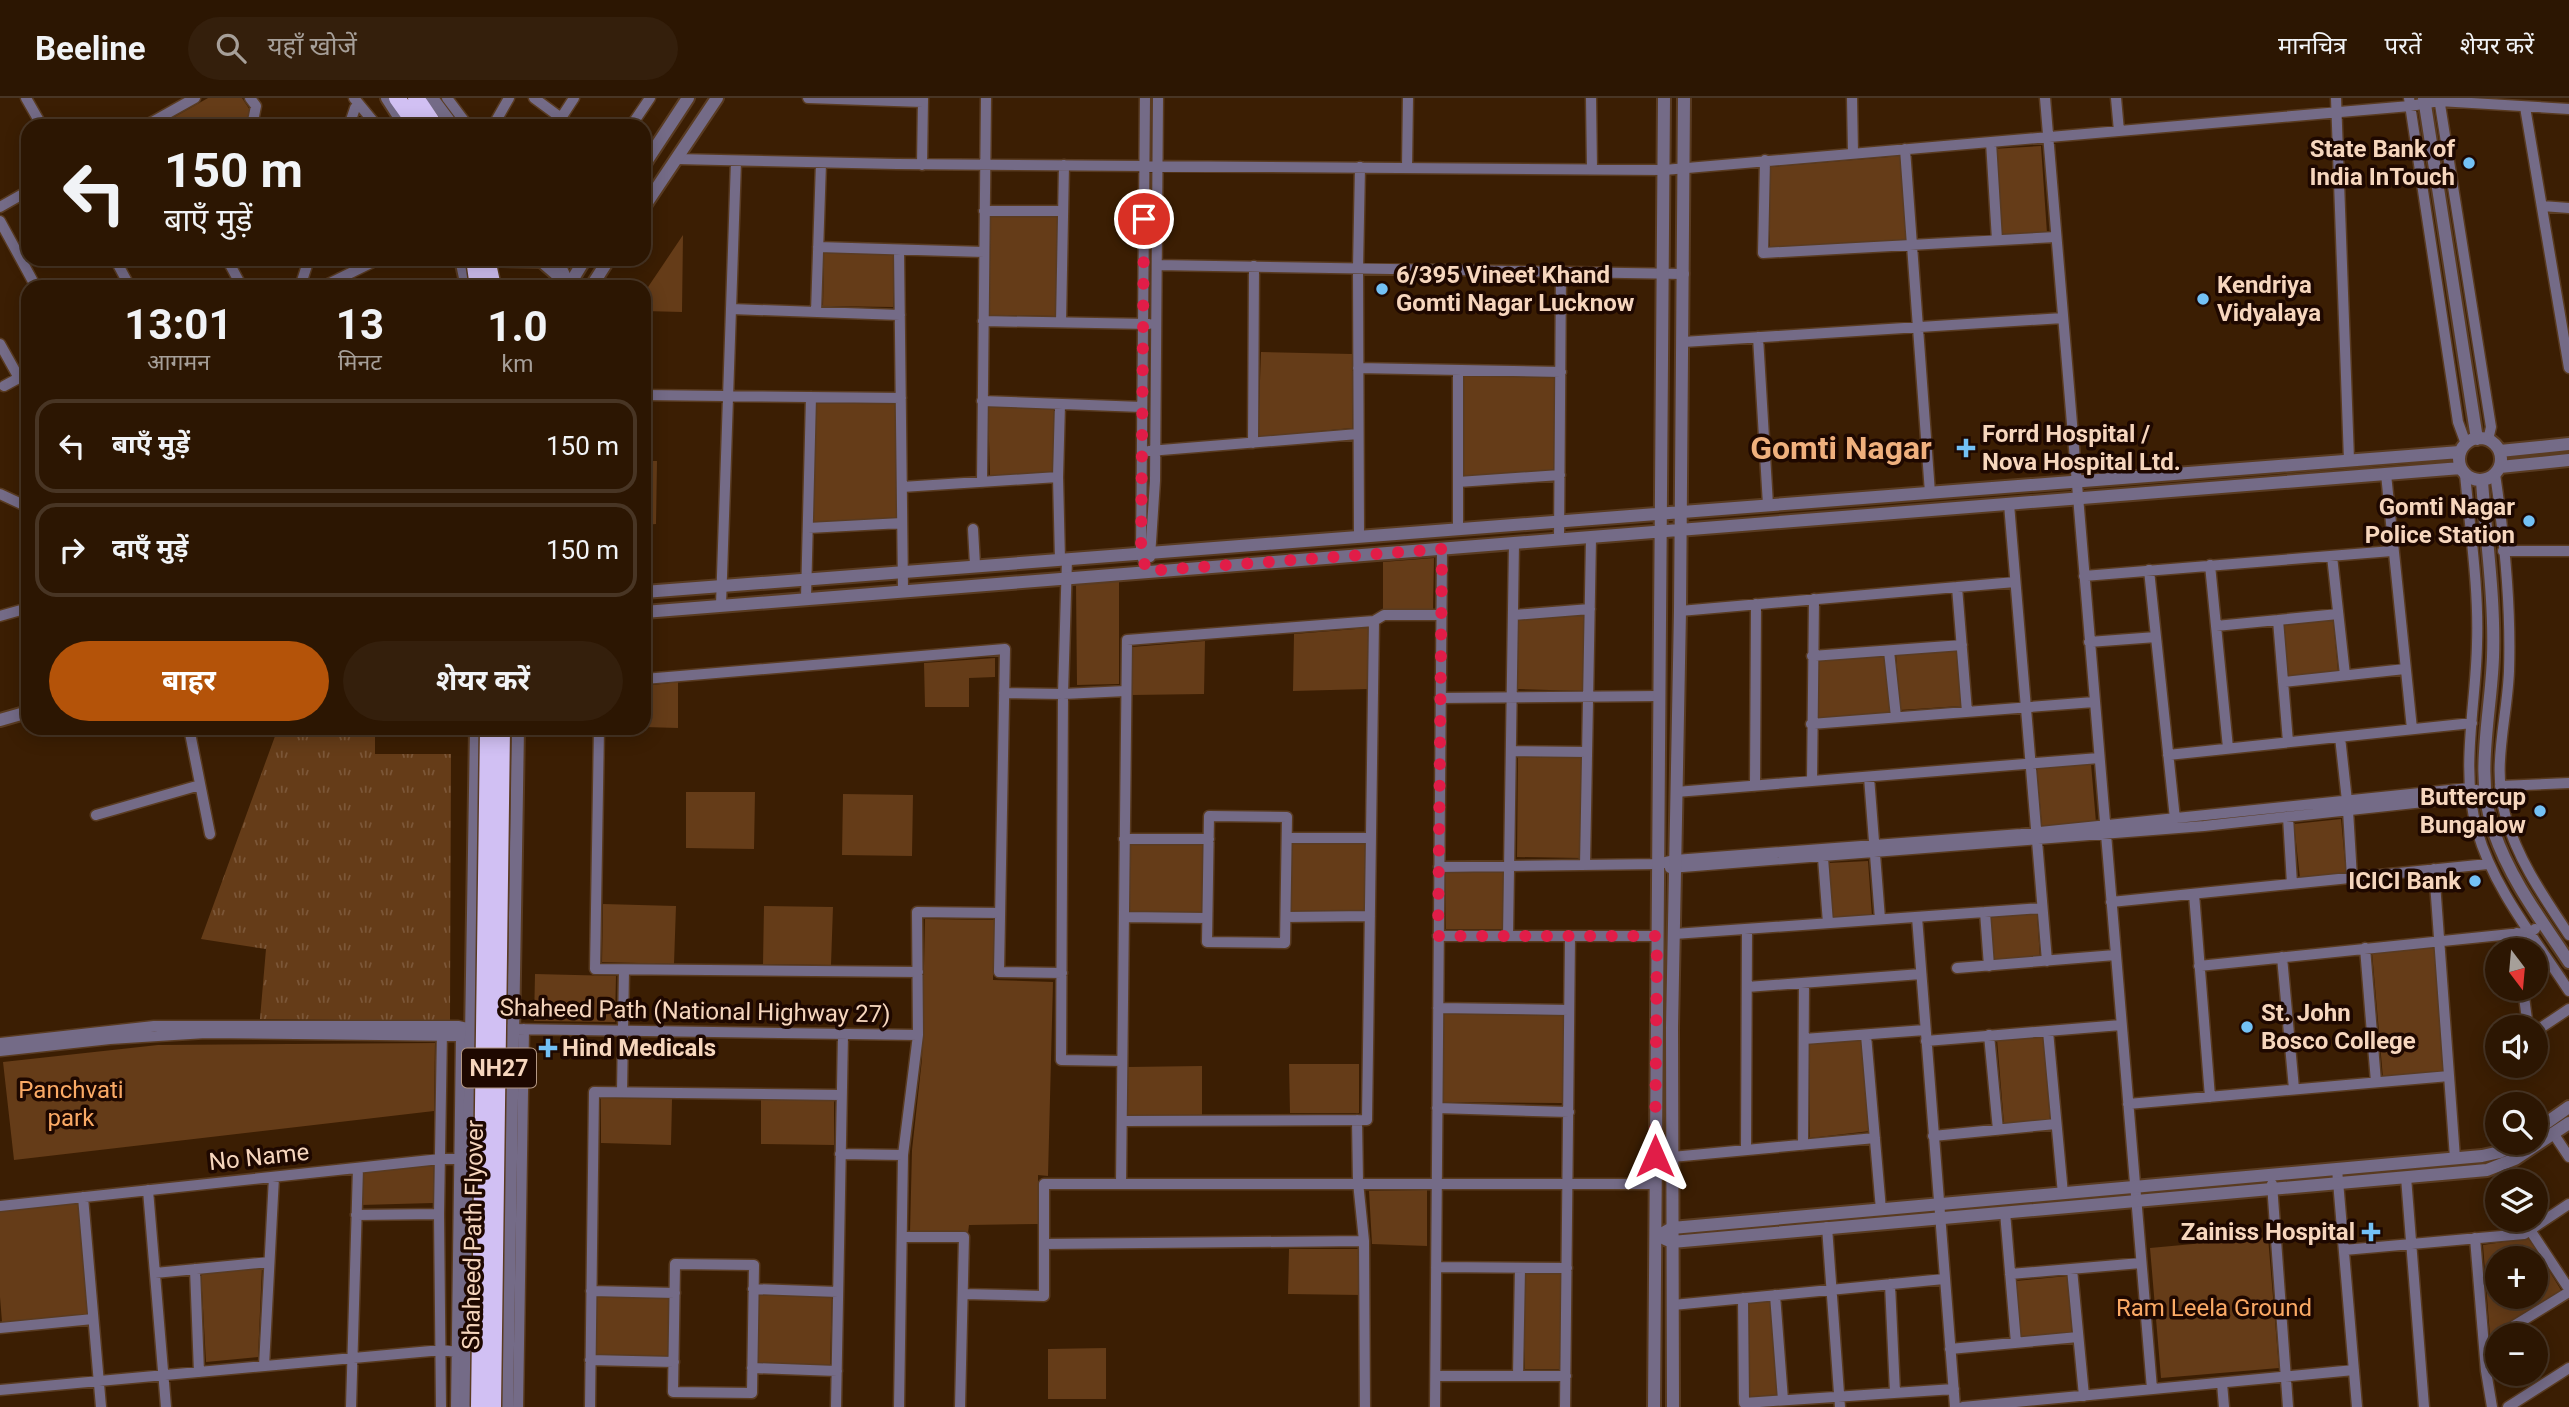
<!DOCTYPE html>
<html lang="hi">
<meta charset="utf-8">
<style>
body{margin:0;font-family:Roboto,"Noto Sans Devanagari",sans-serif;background:#341f0c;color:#f1f3f6;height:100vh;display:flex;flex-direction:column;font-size:26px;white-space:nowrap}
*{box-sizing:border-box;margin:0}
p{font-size:23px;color:#a69f99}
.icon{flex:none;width:38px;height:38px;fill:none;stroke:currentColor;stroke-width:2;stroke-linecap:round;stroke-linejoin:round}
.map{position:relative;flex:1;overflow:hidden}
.drawer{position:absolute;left:21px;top:182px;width:630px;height:455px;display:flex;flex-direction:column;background:#2c1602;border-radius:21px;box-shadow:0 4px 18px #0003,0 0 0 2px #483524}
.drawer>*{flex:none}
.banner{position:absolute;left:21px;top:21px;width:630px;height:147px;border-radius:21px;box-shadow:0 4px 18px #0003,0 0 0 2px #483524;background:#2c1602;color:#f1f3f6;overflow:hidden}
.needle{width:46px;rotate:164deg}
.fabs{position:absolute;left:2485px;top:840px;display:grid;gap:14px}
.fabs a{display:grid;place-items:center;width:63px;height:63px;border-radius:50%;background:#2c1602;box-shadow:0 4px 18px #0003,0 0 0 2px #483524;font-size:35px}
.pin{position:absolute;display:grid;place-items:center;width:60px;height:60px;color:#fff;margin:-30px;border:4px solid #fff;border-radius:50%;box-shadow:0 2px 7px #0007}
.me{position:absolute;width:77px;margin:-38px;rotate:0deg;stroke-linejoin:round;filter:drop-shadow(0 0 5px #0008)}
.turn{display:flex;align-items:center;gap:24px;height:147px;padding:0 28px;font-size:32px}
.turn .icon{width:91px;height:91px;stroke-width:2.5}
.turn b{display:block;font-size:49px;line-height:60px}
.eta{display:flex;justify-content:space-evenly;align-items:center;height:119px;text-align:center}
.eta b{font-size:42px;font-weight:700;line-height:49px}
.button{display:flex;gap:14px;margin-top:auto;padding:14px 28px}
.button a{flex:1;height:80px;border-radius:42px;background:#b45309;color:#fff;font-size:28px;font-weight:700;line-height:80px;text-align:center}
.button a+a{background:#341f0c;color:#f1f3f6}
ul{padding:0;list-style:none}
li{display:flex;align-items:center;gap:21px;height:94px;margin:0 14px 10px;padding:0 14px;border:4px solid #483524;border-radius:21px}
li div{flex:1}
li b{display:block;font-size:26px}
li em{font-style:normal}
header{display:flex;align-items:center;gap:42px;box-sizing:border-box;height:98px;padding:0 35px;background:#2c1602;border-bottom:2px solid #483524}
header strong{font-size:33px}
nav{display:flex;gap:38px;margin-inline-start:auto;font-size:24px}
.search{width:490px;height:63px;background:#341f0c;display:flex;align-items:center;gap:18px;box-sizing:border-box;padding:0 24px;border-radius:38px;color:#a69f99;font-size:26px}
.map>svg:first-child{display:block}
.grass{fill:url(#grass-tufts)}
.green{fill:#653c18;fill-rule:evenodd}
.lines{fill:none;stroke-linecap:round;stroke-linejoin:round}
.minor-casing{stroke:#593b21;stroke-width:13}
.tertiary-casing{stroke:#593b21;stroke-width:16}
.trunk-casing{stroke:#593b21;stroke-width:19}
.minor{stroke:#746b87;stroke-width:10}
.tertiary{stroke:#746b87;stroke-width:12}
.trunk{stroke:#d1c0f3;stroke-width:16}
.trunk-bridge-casing{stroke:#593b21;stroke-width:19;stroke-linecap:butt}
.trunk-bridge{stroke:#d1c0f3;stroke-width:16}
.route{stroke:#e11d48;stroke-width:12;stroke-dasharray:0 21.6}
.poi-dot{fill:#73c1f5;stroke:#1e0800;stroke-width:2.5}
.labels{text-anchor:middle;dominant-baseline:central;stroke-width:7;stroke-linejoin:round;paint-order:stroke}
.shield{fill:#1e0800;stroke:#b59884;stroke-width:2}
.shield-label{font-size:23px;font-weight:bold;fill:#f6d6bd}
.poi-label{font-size:24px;font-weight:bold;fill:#f6d6bd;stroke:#1e0800;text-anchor:end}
.street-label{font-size:24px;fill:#f6d6bd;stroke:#1e0800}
.park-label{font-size:24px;fill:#fbaa65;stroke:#1e0800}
.district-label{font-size:32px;font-weight:bold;fill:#efb07d;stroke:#1e0800}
</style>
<header>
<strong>Beeline</strong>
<div class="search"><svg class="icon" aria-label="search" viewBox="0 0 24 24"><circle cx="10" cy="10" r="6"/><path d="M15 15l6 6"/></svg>यहाँ खोजें</div>
<nav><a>मानचित्र</a><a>परतें</a><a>शेयर करें</a></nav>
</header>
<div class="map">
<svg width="2569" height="1309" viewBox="0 0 2569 1309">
<defs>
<pattern id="grass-tufts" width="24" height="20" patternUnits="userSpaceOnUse" patternTransform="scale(1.75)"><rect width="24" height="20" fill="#653c18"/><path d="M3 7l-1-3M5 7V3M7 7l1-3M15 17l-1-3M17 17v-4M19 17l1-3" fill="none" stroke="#7c5738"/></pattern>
</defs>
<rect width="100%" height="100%" fill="#3b1e03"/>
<path class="grass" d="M 278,630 L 375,630 L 375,656 L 451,656 L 450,923 L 260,921 L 266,851 L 201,841 Z"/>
<path class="green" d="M 208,0 L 242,0 L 250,12 L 247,28 L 163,28 L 162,26 Z
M 2041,48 L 2047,135 L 1998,138 L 1992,51 Z
M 1901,58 L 1907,142 L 1770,150 L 1770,69 Z
M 991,117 L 1058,118 L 1056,218 L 989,217 Z
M 683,137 L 682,214 L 644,213 L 644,195 Z
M 824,154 L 894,155 L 893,209 L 823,208 Z
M 1261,254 L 1352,256 L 1352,330 L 1258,339 Z
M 1463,278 L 1556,278 L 1554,373 L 1462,378 Z
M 816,303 L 897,305 L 897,420 L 813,426 Z
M 988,308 L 1054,310 L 1053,375 L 990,379 Z
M 644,363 L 657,363 L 656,426 L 644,427 Z
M 1434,460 L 1433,513 L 1383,511 L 1383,464 Z
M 1119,483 L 1119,586 L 1077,587 L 1076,487 Z
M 1585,515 L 1583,593 L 1518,591 L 1518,521 Z
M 2333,521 L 2338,573 L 2288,578 L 2283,526 Z
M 1368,530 L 1368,591 L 1293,593 L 1294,536 Z
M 1205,543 L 1204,596 L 1132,597 L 1132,549 Z
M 1958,552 L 1962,608 L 1900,612 L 1896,556 Z
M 1885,558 L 1891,615 L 1817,620 L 1819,563 Z
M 995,560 L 995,579 L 969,580 L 969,609 L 925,609 L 924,565 Z
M 678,584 L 678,630 L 644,629 L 644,588 Z
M 1518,659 L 1582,659 L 1581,760 L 1517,759 Z
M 2091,666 L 2096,724 L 2042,728 L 2037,671 Z
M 686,694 L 755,694 L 754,751 L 686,750 Z
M 843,696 L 913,697 L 912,758 L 842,757 Z
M 2341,721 L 2346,775 L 2300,780 L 2294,726 Z
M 1291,744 L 1366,745 L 1365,814 L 1291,814 Z
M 1129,745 L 1203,745 L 1204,815 L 1130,816 Z
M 1868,763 L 1872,818 L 1833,820 L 1829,765 Z
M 1504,773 L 1504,831 L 1446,831 L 1445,774 Z
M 603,806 L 676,808 L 674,866 L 602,864 Z
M 764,808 L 833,809 L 831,867 L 763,866 Z
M 2037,815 L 2040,860 L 1994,863 L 1990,819 Z
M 925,821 L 995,822 L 993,882 L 1053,884 L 1048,1078 L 1038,1077 L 1038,1126 L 969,1127 L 968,1135 L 910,1134 L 912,1052 L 922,961 Z
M 2434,849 L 2445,974 L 2383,980 L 2372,854 Z
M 535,876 L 616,878 L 615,924 L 534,923 Z
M 1443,914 L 1564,915 L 1562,1005 L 1442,1004 Z
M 2043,937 L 2050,1022 L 2004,1026 L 1997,941 Z
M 1861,941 L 1870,1033 L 1810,1040 L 1809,946 Z
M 435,945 L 434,1013 L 14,1062 L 3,964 L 158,947 Z
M 1289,966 L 1359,966 L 1359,1015 L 1290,1015 Z
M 1202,968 L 1202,1017 L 1128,1017 L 1128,969 Z
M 601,999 L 672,1001 L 671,1047 L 601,1045 Z
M 761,1001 L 834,1001 L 834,1047 L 761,1046 Z
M 434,1066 L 433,1105 L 361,1107 L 363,1074 Z
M 1427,1092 L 1427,1148 L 1372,1146 L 1369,1093 Z
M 79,1104 L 89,1216 L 2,1224 L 0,1199 L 0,1111 Z
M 2268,1139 L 2279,1270 L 2161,1280 L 2150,1150 Z
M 2529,1140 L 2561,1192 L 2490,1238 L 2483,1147 ZM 2497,1160 L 2536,1160 L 2536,1199 L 2497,1199 Z
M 1289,1151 L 1361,1151 L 1361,1197 L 1288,1196 Z
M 262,1169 L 258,1259 L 206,1264 L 201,1174 Z
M 1525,1176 L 1561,1176 L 1561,1271 L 1525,1271 Z
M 2067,1178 L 2072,1235 L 2021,1240 L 2016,1183 Z
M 758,1197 L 832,1198 L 830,1268 L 757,1267 Z
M 597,1198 L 670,1200 L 669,1260 L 596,1258 Z
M 1772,1203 L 1778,1297 L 1749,1299 L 1748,1205 Z
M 1106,1250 L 1106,1301 L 1048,1301 L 1048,1251 Z"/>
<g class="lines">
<defs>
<path id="minor" d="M 26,0 L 42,28
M 250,0 L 256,8 L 252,28
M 354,0 L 377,28
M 447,0 L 468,28
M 534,0 L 572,28
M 808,0 L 923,4
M 1145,0 L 1141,455 L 1147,473
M 1591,0 L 1592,71
M 1852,0 L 1853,55
M 2045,0 L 2152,1291
M 2116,0 L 2119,33
M 2336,0 L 2349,362
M 2409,0 L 2458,324 L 2466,346
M 2439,0 L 2491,329 L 2488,342
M 2525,9 L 2569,270
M 561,20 L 574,0
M 145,28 L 195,0
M 349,28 L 355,10 L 359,7
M 493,28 L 509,0
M 631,28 L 650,0
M 1991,44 L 1997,142
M 1905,51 L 1930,395
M 676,61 L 897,66 L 1664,72 L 2410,8 L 2439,3 L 2569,11
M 1765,62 L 1763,155 L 2056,139
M 922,67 L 923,1
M 1407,70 L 1408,0
M 2542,108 L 2569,110
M 0,109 L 28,93
M 984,113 L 1063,113
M 0,123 L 36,189
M 818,149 L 984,154
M 899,152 L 903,492
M 115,161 L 130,189
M 227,161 L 242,189
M 558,161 L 569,186
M 1157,167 L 1684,176
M 340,180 L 345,189
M 300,189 L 309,161
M 322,189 L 379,161
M 731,211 L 900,217
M 816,214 L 821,65
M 983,223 L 1149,226
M 1061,224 L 1064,67
M 1758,239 L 1768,407
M 1683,244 L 2063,220
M 0,246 L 19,280
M 1358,270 L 1561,274
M 1458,272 L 1458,431
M 4,288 L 28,275
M 644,297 L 901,300
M 982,303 L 1142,309
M 1060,306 L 1058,379 L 1060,462
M 1253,345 L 1254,168
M 1149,353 L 1358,336
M 2386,376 L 2412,631
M 2465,376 C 2470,432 2479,490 2477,546 C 2476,607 2460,671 2477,732 C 2493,790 2536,842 2569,893
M 2495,376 C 2504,437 2511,511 2509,573 C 2507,624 2491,668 2506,720 C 2519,764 2544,799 2569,837
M 982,384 L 986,0
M 1458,384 L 1560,377
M 902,389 L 1058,379
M 0,396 L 28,409
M 2009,406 L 2047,863
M 808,430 L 902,425
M 973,431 L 975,467
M 1359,439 L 1358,170 L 1360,69
M 1559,442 L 1561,173
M 2503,453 L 2569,453
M 2332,458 L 2345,577
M 1150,459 L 1155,383 L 1158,0
M 1067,461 L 1063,596 L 1061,962 L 1122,963
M 2210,467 L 2228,650
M 2149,472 L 2175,721
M 2084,478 L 2392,453
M 1957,489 L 1967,614
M 806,500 L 811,299
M 721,507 L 736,63
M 1680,513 L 2015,484
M 1513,517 L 1590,511
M 0,518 L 28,510
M 2278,522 L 2288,644
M 2216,528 L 2338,516
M 2089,544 L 2156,539
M 1889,553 L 1896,619
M 1812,558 L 1962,547
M 644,581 L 1005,551 L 999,874 L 1062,875
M 2283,584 L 2405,571
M 1004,595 L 1063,596 L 1126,593
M 1440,600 L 1659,598
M 1811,626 L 2094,604
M 189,630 L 210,736
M 599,630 L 595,871 L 918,874
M 2340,639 L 2348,712 L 2352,780
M 1511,653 L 1587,654
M 2168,657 L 2472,625
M 1869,679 L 1880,821
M 1812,683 L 1814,501
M 1755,688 L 1756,506
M 2500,688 L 2569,685
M 1676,694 L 2099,660
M 96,717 L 200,687
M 1209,718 L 1287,719 L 1285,845 L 1207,844 Z
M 2288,719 L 2292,786
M 1287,740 L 1371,740
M 1124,741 L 1209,741
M 1823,760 L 1828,825
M 1585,767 L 1591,440
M 1439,769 L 1657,766 L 1675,762 L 2021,736 L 2469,690 L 2484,694
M 1670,770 L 2204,728 L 2470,699 L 2484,694
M 2434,771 L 2455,1060
M 2194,796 L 2210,999
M 2111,804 L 2488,766
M 1985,814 L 1989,868
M 1124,819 L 1207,820
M 1286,819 L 1370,818
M 1917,819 L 1955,1309
M 2517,835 L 2519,852
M 1674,836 L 2042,810
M 1438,838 L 1657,838
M 1508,838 L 1514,445
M 2365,850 L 2376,984
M 2282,859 L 2294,991
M 2199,868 L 2531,834 L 2535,831
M 1957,870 L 2115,857
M 1747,889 L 1921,876
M 2523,891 L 2528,929
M 1438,910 L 1569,912
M 509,931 L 918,937
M 2048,933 L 2063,1096
M 2536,933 L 2569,911
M 1866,937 L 1881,1112
M 1989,937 L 1998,1032
M 1804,941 L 1925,932
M 1926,943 L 2121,927
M 0,945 L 154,928 L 458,928 L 476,932
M 0,953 L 110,941 L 206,935 L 461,938 L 471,932
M 622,994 L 624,872
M 2128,1006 L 2449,978
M 1437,1010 L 1569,1014
M 1357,1022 L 1358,1084 L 1364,1143 L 1365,1309
M 1122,1023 L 1367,1022 L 1374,523
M 2553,1035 L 2569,1059
M 1933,1038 L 2056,1026
M 1803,1047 L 1804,885
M 1746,1052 L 1747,831
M 840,1056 L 903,1057
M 1672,1059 L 1875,1040
M 2337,1071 L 2357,1309
M 2406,1079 L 2424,1309
M 1121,1086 L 1127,542 L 1374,523 L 1384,517 L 1441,517
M 2272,1086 L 2288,1309
M 148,1092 L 166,1309
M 83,1099 L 101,1309
M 0,1108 L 440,1061 L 459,1061
M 2005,1114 L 2016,1245
M 356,1117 L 439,1116
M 1827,1129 L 1840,1309
M 2530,1132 L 2569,1191
M 902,1139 L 964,1139 L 960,1309
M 2475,1140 L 2486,1273 L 2492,1309
M 1044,1146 L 1364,1143
M 2344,1152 L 2524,1136 L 2569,1106
M 675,1166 L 754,1167 L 752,1295 L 673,1294 Z
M 1436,1169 L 1567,1170
M 195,1171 L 199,1274
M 2072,1171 L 2084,1298
M 155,1175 L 269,1164
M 2010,1176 L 2141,1165
M 1890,1186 L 1895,1295
M 753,1191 L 838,1194
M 591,1193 L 675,1195
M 963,1196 L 1044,1198 L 1044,1086 L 1655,1086
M 1775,1197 L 1783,1302
M 1743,1200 L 1744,1305 L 1954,1291
M 1673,1207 L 1944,1181
M 0,1230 L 93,1221
M 2499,1237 L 2569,1194
M 1950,1251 L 2078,1239
M 590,1262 L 674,1264
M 264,1268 L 274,1079
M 752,1270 L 837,1273
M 1436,1278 L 1566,1278
M 1518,1278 L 1520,1170
M 2222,1285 L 2224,1309
M 0,1292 L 442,1252 L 456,1254
M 351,1309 L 358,1070
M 441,1309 L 439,1116 L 442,932
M 456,1309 L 461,938
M 518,1309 L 524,931
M 590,1309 L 594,994 L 841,997
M 836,1309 L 843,936
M 899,1309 L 903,1057 L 918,937 L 917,814 L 1000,815
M 1435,1309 L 1442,451
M 1565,1309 L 1570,838
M 1963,1309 L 2354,1272
M 2508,1309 L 2569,1270"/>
<path id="tertiary" d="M 387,0 L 405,28
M 432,0 L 453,28
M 2424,0 L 2477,341
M 644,67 L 688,0
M 644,109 L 717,0
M 461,161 L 540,163
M 461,161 L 467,189
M 539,161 L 569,187
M 568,189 L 585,161
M 591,189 L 609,161
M2459 361a21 21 0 1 1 42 0a21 21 0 1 1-42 0Z
M 2500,353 L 2569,346
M 2500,369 L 2569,362
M 2482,383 C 2486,441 2495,501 2493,559 C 2491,618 2474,678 2494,734 C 2510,781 2542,823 2569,864
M 644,494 L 2460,354
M 644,514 L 2461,370
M 0,622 L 28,614
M 2536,1032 L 2569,1009
M 1665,1134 L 1672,1130 L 2482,1058 L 2500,1054 L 2518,1045
M 1665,1141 L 1672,1144 L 2487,1072 L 2515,1061 L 2569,1025
M 465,1309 L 476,630
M 507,1309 L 518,630
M 1654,1309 L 1664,0
M 1673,1309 L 1672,930 L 1680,513 L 1684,0"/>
<path id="trunk" d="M 397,0 L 417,28
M 416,0 L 435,28"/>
</defs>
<use href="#minor" class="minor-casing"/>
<use href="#tertiary" class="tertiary-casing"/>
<use href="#trunk" class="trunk-casing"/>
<use href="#minor" class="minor"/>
<use href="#tertiary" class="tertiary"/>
<use href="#trunk" class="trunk"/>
<defs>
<path id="trunk-bridge" d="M 474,161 L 478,189
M 487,161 L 493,189
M 479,1309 L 488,630
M 493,1309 L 502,630"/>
</defs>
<use href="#trunk-bridge" class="trunk-bridge-casing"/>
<use href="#trunk-bridge" class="trunk-bridge"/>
</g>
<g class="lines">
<path class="route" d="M 1144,121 L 1141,456 L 1147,473 L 1442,451 L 1438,838 L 1657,838 L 1655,1058"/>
</g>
<g class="poi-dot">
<circle cx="2469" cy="65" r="7"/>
<circle cx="1382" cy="191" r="7"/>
<circle cx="2203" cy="201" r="7"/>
<path d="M1962.5 339.5h7v7h7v7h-7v7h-7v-7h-7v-7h7z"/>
<circle cx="2529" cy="423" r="7"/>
<circle cx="2540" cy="713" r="7"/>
<circle cx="2475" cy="783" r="7"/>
<circle cx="2247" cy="929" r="7"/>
<path d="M544.5 939.5h7v7h7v7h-7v7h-7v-7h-7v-7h7z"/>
<path d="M2367.5 1123.5h7v7h7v7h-7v7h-7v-7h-7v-7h7z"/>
</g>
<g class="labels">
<rect class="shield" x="462" y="950.5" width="74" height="39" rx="5"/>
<g class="shield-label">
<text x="499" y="970">NH27</text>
</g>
<g class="poi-label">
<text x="2455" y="51">State Bank of<tspan x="2455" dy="28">India InTouch</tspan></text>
<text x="1396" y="177" text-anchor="start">6/395 Vineet Khand<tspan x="1396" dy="28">Gomti Nagar Lucknow</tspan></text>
<text x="2217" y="187" text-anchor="start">Kendriya<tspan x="2217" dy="28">Vidyalaya</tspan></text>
<text x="1982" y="336" text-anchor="start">Forrd Hospital /<tspan x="1982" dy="28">Nova Hospital Ltd.</tspan></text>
<text x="2515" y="409">Gomti Nagar<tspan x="2515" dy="28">Police Station</tspan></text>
<text x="2526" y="699">Buttercup<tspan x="2526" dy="28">Bungalow</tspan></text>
<text x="2461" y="783">ICICI Bank</text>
<text x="2261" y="915" text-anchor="start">St. John<tspan x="2261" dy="28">Bosco College</tspan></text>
<text x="562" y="950" text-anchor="start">Hind Medicals</text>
<text x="2355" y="1134">Zainiss Hospital</text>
</g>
<g class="street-label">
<text transform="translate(695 913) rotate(1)">Shaheed Path (National Highway 27)</text>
<text transform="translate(259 1059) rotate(-6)">No Name</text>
<text transform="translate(473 1137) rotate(-89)">Shaheed Path Flyover</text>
</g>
<g class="park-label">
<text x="71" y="992">Panchvati<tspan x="71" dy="28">park</tspan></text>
<text x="2214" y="1210">Ram Leela Ground</text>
</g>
<g class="district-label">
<text x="1841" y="350">Gomti Nagar</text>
</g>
</g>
</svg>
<div class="fabs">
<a><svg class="needle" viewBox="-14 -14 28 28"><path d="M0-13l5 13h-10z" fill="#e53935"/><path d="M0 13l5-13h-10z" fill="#a69f99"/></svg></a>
<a><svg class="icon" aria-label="sound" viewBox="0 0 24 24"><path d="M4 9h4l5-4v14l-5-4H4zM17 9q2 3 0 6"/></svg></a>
<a><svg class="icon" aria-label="search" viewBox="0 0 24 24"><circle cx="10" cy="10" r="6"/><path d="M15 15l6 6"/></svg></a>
<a><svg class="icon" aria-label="layers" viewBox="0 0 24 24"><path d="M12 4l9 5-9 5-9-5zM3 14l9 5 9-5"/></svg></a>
<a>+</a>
<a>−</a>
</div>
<div class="pin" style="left:1144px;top:121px;background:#d93025"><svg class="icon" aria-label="arrive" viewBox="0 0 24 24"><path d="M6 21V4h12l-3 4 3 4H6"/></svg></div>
<svg class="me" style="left:1655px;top:1058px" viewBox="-20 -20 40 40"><path d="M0-17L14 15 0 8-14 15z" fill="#e11d48" stroke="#fff" stroke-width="4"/></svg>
<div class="banner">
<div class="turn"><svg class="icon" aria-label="left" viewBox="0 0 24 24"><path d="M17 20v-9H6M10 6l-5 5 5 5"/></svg><div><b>150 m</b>बाएँ मुड़ें</div></div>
</div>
<section class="drawer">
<div class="eta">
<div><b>13:01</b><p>आगमन</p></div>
<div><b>13</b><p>मिनट</p></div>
<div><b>1.0</b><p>km</p></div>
</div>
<ul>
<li><svg class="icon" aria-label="left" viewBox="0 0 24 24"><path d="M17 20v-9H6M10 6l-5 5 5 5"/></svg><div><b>बाएँ मुड़ें</b></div><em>150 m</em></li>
<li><svg class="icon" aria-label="right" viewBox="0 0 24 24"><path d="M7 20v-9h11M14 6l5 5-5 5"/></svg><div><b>दाएँ मुड़ें</b></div><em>150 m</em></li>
</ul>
<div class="button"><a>बाहर</a><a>शेयर करें</a></div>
</section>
</div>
